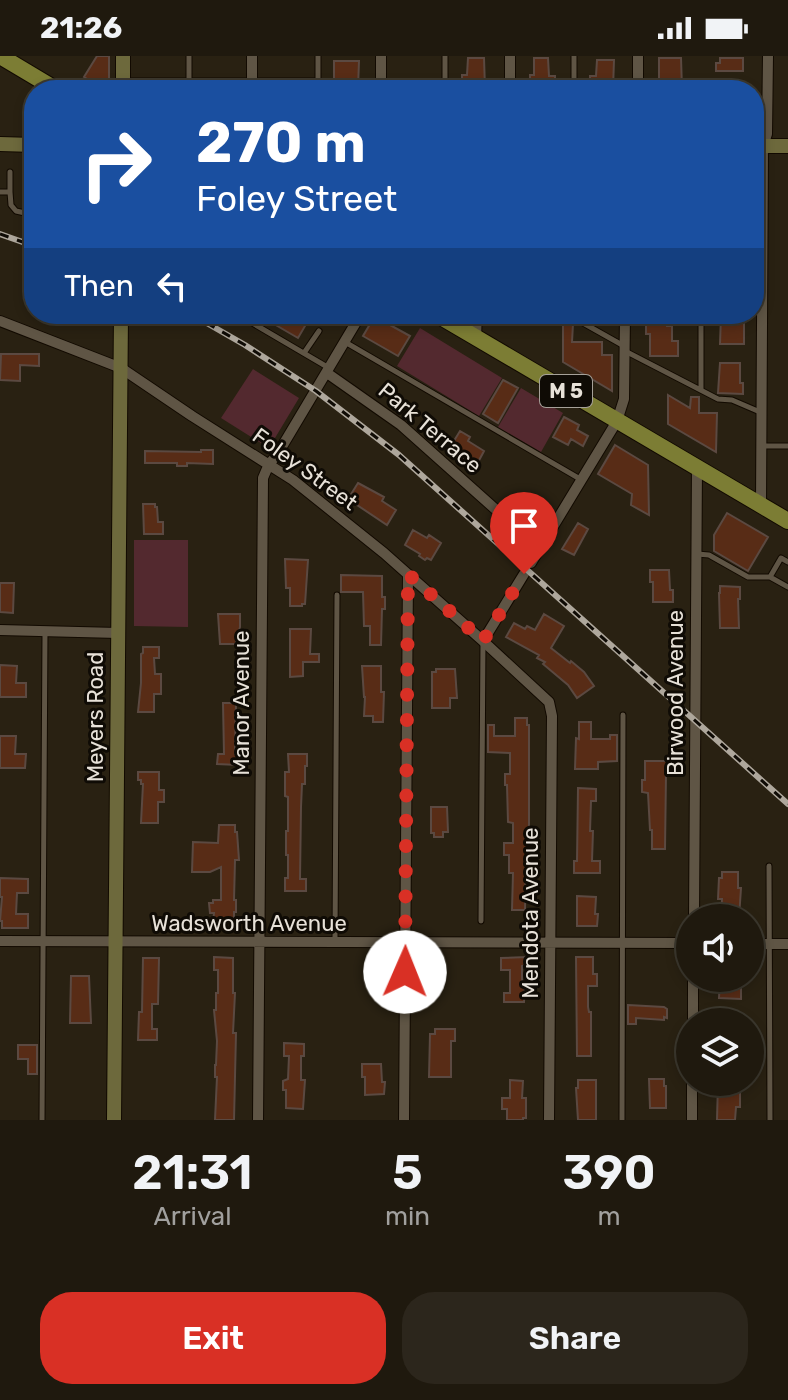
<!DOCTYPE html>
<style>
body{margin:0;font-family:Rubik,sans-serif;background:#2c261c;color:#f1f3f6;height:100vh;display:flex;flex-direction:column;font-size:30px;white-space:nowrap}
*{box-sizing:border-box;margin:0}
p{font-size:26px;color:#a1a09e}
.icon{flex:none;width:44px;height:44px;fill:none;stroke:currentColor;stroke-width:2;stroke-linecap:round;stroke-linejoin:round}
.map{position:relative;height:1064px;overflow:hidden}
.details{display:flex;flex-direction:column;background:#1f190e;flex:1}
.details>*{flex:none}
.hud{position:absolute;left:24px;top:24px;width:740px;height:244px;border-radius:32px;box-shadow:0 4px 12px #0003,0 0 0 2px #3c382e;background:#1a4fa0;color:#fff;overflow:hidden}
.buttons{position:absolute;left:676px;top:848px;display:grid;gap:16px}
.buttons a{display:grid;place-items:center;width:88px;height:88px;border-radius:50%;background:#1f190e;box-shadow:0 4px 12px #0003,0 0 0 2px #3c382e;font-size:40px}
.pin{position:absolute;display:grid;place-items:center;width:68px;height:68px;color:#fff;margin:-82px -34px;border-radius:50% 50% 50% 0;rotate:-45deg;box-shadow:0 0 8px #0007}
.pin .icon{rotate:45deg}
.me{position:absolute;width:88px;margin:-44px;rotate:1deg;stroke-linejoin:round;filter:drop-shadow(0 0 6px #0008)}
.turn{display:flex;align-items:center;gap:28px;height:168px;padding:0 40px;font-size:36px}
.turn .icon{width:104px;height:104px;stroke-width:2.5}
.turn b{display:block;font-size:56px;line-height:68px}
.then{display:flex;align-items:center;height:76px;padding:0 40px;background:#0003;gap:16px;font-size:30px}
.eta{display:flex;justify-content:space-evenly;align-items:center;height:136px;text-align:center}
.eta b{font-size:48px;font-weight:600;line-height:56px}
.cta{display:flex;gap:16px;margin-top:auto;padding:16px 40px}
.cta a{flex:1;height:92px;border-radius:32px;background:#d93025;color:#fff;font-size:32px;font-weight:600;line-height:92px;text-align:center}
.cta a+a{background:#2c261c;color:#f1f3f6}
.status{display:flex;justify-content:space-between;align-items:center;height:56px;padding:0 40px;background:#1f190e;direction:ltr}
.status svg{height:22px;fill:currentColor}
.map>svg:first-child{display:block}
.green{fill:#53292f}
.building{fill:#582c16;stroke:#5b4941;stroke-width:2}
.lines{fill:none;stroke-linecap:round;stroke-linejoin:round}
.lane-casing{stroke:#120a01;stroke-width:7}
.street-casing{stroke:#120a01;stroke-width:12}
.secondary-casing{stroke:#120a01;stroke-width:16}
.primary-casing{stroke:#120a01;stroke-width:18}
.lane{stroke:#5f5545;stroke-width:5}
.street{stroke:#5f5545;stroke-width:10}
.secondary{stroke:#6d693c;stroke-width:14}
.primary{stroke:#7c7d34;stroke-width:16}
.rail-casing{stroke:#aea79c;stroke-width:6}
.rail{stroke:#0f0b05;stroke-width:3;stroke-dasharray:9;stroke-linecap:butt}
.route{stroke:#d93025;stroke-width:14;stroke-dasharray:0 25.2}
.labels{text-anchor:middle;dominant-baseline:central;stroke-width:6;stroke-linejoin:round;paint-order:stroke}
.shield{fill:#0f0b05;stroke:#a6a199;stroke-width:2}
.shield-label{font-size:20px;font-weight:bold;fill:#e7e1d8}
.street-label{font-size:22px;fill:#e7e1d8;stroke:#0f0b05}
</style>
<div class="status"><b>21:26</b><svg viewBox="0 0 49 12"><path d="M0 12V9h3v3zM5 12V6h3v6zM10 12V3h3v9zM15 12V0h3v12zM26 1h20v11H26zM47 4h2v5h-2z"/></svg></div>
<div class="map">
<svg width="788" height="1064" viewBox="0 0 788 1064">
<rect width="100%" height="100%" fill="#292112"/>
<path class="green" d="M 420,272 L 502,322 L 479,360 L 397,310 Z
M 253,313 L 299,342 L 269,392 L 221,362 Z
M 521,332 L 563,357 L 541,396 L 498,371 Z
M 134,484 L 188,484 L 188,571 L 134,570 Z"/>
<path class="building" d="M 97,0 L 109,0 L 109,34 L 106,34 L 84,21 Z
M 468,2 L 484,2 L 485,32 L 462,32 L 462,19 L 467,19 Z
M 534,2 L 548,2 L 549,20 L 555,20 L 555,34 L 536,34 L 536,28 L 530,28 L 530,19 L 534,19 Z
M 659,2 L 681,2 L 682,33 L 662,32 L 662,26 L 659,26 Z
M 720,2 L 743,2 L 743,15 L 716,15 L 716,7 L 720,7 Z
M 597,4 L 614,4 L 613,33 L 590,32 L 590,20 L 596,20 Z
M 334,5 L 359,5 L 358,32 L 355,32 L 355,34 L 334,34 Z
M 257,258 L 312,258 L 298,282 Z
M 376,258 L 391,258 L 395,260 L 390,269 L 410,280 L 398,300 L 363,280 Z
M 649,258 L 667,258 L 667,270 L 672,270 L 672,285 L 678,285 L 678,300 L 650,300 L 650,278 L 646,278 L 646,266 L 649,266 Z
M 721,259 L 740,260 L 740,264 L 744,264 L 744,288 L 720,288 Z
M 563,267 L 573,268 L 572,286 L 602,286 L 602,299 L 612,299 L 612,335 L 563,306 Z
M 1,298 L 39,298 L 39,310 L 20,309 L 20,325 L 0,324 Z
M 720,307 L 740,307 L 740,327 L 743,327 L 743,338 L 718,337 Z
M 503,324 L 518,332 L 498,367 L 483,358 Z
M 668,339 L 690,352 L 691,341 L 699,341 L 699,357 L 717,357 L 716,396 L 668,368 Z
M 564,361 L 579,369 L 577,374 L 588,380 L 583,390 L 571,383 L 568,389 L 553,381 Z
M 460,375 L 470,381 L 468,385 L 484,395 L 475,412 L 464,406 L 466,403 L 449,393 Z
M 615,389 L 648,409 L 649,459 L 631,449 L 632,438 L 598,418 Z
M 201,394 L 213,394 L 213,408 L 187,407 L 187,410 L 177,410 L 177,407 L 145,407 L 145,395 L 201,396 Z
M 358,427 L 384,441 L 382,445 L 396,454 L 387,469 L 348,443 Z
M 143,448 L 155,448 L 155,451 L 157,451 L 158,466 L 163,466 L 163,478 L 144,478 Z
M 727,457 L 768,481 L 748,515 L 714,495 L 714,479 Z
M 578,467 L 588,473 L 574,499 L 562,493 Z
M 413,474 L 427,482 L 429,479 L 441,487 L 431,504 L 427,502 L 425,504 L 419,500 L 420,498 L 405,489 Z
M 285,503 L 308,504 L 305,548 L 302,548 L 302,550 L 290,550 L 290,532 L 286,532 Z
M 650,514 L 669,514 L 670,534 L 673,534 L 673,546 L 653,546 L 653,526 L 650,526 Z
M 341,519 L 382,520 L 382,541 L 385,541 L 385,553 L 382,553 L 381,589 L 370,589 L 370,570 L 364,570 L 363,536 L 341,536 Z
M 0,527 L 14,527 L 13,557 L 0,556 Z
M 720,530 L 740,531 L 740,543 L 738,543 L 739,572 L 720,572 L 719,537 L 720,537 Z
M 218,558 L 240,558 L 240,571 L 238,579 L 236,579 L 236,588 L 220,588 Z
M 544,558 L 564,570 L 551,592 L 570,607 L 571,605 L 584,616 L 594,630 L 577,642 L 568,629 L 543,608 L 545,606 L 537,602 L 539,599 L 506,581 L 514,567 L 525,573 L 527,570 L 535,574 Z
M 290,573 L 311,573 L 310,598 L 319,598 L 319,606 L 303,606 L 303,620 L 290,621 Z
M 143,591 L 159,591 L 159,602 L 154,602 L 155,618 L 161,618 L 161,638 L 154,638 L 154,656 L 138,656 L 141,627 L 141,598 L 143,597 Z
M 0,609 L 17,610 L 16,627 L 26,627 L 26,641 L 0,641 Z
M 362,610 L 381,610 L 381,636 L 384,636 L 383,666 L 373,666 L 373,660 L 364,660 L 365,641 L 364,641 Z
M 436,613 L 455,613 L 457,642 L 450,642 L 450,652 L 432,652 L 432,616 L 436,616 Z
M 223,647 L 236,647 L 235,698 L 238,698 L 238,709 L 217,708 L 218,698 L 224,698 Z
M 515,662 L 527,662 L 527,669 L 529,669 L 529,799 L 526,799 L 525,854 L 512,854 L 513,817 L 509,817 L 509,799 L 504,799 L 504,787 L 513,787 L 513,767 L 508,766 L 507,729 L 505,729 L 505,718 L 510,718 L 510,697 L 488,696 L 488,669 L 494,669 L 494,680 L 515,680 Z
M 579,666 L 591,666 L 591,683 L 610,683 L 610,679 L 617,679 L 617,705 L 598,706 L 598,713 L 575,713 L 576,682 L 579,683 Z
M 0,680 L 16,680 L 15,698 L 26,698 L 25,712 L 0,712 Z
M 288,698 L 307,698 L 307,710 L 305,710 L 305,728 L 302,728 L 301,751 L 300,823 L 306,823 L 306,835 L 285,835 L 285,822 L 288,822 L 288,799 L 286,799 L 286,775 L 288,775 L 288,741 L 285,740 L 285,716 L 289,716 Z
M 645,705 L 669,705 L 669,718 L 666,718 L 665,793 L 652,793 L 652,774 L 650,774 L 648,737 L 642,736 L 642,724 L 645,724 Z
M 138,716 L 159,716 L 159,734 L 164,734 L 164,746 L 158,746 L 158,767 L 141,767 L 143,728 L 141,728 L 141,724 L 138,724 Z
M 578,732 L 596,733 L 596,745 L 591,745 L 590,775 L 593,775 L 592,805 L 600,805 L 600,817 L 574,817 L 574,805 L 577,805 Z
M 431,751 L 447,751 L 448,776 L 443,776 L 443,781 L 434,781 L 434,777 L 431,777 Z
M 219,769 L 235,769 L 235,776 L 237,776 L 239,804 L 235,804 L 234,844 L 236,844 L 236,856 L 234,856 L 234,870 L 217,870 L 217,866 L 213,866 L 214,857 L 210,857 L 209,847 L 213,847 L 213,844 L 221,844 L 221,811 L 210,816 L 192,816 L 193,786 L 218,787 Z
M 722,816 L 738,816 L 738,832 L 741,832 L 739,862 L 721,862 L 722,843 L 718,843 L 719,822 L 722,822 Z
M 0,822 L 28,823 L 28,837 L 17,837 L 16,858 L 28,858 L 28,872 L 2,872 L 2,865 L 0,865 L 2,841 L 0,841 Z
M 577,840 L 596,841 L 595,858 L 598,858 L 597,870 L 577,870 Z
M 214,901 L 233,902 L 233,937 L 235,937 L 233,977 L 236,977 L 234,1064 L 215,1064 L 217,1021 L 215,1021 L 215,1009 L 216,1009 L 217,985 L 214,954 L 216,954 L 216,937 L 218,937 L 218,914 L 214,914 Z
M 527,901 L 527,909 L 522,910 L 522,927 L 525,927 L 524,946 L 504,946 L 504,937 L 510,937 L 510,914 L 501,914 L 501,902 Z
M 576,901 L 593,901 L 593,918 L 597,918 L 597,930 L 588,930 L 588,951 L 589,956 L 591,956 L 591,1000 L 577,1000 Z
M 143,902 L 159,902 L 158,948 L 152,948 L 152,973 L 157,973 L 157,984 L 138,984 L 139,956 L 142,956 Z
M 71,920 L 89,920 L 91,967 L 70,967 Z
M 720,922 L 741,922 L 741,943 L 719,942 Z
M 628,949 L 664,951 L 667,953 L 667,962 L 664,961 L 664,964 L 636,962 L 636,968 L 628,968 Z
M 435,973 L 455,973 L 455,985 L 451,985 L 451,1021 L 429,1021 L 430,978 L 435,978 Z
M 284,987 L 304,988 L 304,1000 L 301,1000 L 301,1024 L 305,1024 L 303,1053 L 286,1052 L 286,1034 L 283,1034 L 283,1025 L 288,1023 L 289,1000 L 284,1000 Z
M 18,989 L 37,989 L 37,1018 L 28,1018 L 28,1003 L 18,1003 Z
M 362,1008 L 381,1008 L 382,1026 L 385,1026 L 384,1038 L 365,1039 L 365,1021 L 362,1021 Z
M 649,1023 L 664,1023 L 664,1030 L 666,1030 L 666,1052 L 650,1052 Z
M 510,1024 L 523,1025 L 522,1042 L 526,1042 L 526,1062 L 523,1062 L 523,1064 L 507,1064 L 507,1053 L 502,1053 L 502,1042 L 510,1042 Z
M 578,1024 L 596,1024 L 596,1064 L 578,1064 L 576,1032 L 578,1032 Z
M 718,1026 L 740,1026 L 740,1051 L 736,1051 L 735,1064 L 717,1064 Z"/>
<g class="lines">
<defs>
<path id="lane" d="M 124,25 L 318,25
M 189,25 L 189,0
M 318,34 L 318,0
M 445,34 L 445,0
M 574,34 L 574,0
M 10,116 L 10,136
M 0,136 L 10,136 L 11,149 L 16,155 L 34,159
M 237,258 L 329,312
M 567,258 L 624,290
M 345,286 L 580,423
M 625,295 L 718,343 L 732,344 L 760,356
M 304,297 L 319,275
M 701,334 L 701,258
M 762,390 L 788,390
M 697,498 L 709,499 L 748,521 L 770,521 L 788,531
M 770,521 L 781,502 L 788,506
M 769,810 L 770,1064
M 481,865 L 483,586
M 335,886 L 337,539
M 42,1064 L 45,577
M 622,1064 L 623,659"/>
<path id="street" d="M 252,34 L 252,0
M 381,34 L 381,0
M 510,34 L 510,0
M 638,34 L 638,0
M 0,265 L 121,312 L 192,360 L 293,424 L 384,497 L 483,585 L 549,646 L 552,660 L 549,1064
M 476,281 L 477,258
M 327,317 L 401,369 L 540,493
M 761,449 L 763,90 L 767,78 L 768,0
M 531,507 L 617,365 L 624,343 L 625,258
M 0,574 L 118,577
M 483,585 L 524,518
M 694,862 L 697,411
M 0,885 L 690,887
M 750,888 L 788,888
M 693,966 L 693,922
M 258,1064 L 263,422 L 269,408 L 277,399 L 361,258
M 404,1064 L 408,518
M 692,1064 L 692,1026"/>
<path id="secondary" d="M 123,34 L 123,0
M 0,88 L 34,89
M 754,90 L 788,90
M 114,1064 L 121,258"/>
<path id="primary" d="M 0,0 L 57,34
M 436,258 L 788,465"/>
</defs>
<use href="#lane" class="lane-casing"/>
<use href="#street" class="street-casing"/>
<use href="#secondary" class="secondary-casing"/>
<use href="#primary" class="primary-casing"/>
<use href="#lane" class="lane"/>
<use href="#street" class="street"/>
<use href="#secondary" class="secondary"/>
<use href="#primary" class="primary"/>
<defs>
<path id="rail" d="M 0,178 L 34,190
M 191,258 L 245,289 L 316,335 L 399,399 L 788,748"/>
</defs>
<use href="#rail" class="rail-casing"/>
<use href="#rail" class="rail"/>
</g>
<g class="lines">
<path class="route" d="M 405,916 L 408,518 L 483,585 L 524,518"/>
</g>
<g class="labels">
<rect class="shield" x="540" y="319" width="52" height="32" rx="6"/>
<g class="shield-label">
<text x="566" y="335">M 5</text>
</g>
<g class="street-label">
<text transform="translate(430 372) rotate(40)">Park Terrace</text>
<text transform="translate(305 413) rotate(36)">Foley Street</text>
<text transform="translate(675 637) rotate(-90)">Birwood Avenue</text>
<text transform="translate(241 647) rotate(-90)">Manor Avenue</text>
<text transform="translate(95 661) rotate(-90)">Meyers Road</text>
<text transform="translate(530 857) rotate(-90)">Mendota Avenue</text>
<text x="249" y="867">Wadsworth Avenue</text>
</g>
</g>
</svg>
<div class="buttons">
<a><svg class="icon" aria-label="sound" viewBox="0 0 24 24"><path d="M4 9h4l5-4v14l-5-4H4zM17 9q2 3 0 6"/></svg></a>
<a><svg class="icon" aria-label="layers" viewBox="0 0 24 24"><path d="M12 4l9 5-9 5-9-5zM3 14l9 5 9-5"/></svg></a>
</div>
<div class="pin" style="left:524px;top:518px;background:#d93025"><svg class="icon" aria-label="arrive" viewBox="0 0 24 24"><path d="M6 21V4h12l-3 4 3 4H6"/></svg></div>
<svg class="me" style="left:405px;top:916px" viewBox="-20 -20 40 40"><circle r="19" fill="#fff"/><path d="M0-13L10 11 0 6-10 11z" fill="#d93025"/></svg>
<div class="hud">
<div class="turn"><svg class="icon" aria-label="right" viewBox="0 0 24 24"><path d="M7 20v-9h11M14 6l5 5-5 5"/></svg><div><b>270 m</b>Foley Street</div></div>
<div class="then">Then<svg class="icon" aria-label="left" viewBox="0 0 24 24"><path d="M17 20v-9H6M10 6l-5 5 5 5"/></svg></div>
</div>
</div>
<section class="details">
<div class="eta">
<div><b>21:31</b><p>Arrival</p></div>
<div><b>5</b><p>min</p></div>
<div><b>390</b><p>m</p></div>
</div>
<div class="cta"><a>Exit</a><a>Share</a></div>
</section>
